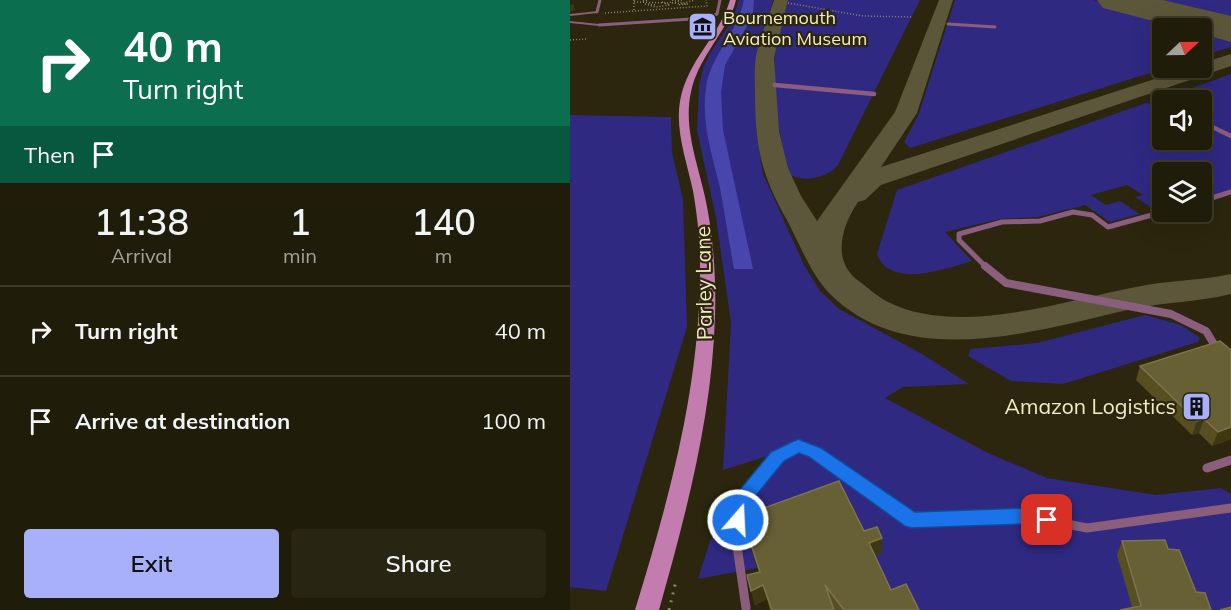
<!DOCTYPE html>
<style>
body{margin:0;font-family:Mulish,sans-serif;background:#282513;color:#f1f3f6;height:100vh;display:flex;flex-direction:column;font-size:22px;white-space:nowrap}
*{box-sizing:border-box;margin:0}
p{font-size:20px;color:#a2a19c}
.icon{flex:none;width:33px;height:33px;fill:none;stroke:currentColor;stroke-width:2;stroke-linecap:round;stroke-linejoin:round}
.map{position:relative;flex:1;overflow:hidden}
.panel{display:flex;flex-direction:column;background:#201c0a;width:570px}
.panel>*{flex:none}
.top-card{background:#0b6e4f;color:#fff;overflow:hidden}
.needle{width:39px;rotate:68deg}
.fabs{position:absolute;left:582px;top:18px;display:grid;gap:12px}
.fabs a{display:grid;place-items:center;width:60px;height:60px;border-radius:6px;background:#201c0a;box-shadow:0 6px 24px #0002,0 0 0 2px #3d3a2b;font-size:30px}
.pin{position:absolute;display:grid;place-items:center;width:51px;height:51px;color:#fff;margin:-26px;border-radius:12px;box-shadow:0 3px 9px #0006}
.me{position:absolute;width:66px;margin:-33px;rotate:19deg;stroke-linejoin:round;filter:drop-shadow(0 0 4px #0008)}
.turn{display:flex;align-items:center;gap:21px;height:126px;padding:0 24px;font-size:27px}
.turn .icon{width:78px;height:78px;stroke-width:2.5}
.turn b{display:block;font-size:42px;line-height:51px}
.then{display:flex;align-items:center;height:57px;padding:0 24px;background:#0003;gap:12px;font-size:22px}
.eta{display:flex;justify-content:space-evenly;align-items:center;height:102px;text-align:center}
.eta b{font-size:36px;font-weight:600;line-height:42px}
.cta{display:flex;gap:12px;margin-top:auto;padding:12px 24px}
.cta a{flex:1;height:69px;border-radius:6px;background:#a8b0fc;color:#111;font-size:24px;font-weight:600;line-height:69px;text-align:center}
.cta a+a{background:#282513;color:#f1f3f6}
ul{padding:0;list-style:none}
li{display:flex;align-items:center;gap:18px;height:90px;padding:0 24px;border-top:2px solid #3d3a2b}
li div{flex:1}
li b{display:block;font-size:22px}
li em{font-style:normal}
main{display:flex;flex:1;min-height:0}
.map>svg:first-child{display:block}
.green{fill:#2f2982}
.forest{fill:#4846ac}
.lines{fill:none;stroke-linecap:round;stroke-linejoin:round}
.taxiway{fill:#5c563a;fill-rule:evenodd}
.runway{fill:#5c563a;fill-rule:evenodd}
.path-far1{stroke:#8c8666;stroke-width:1.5;stroke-dasharray:1 2;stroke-linecap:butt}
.path{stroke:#8c8666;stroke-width:3;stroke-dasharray:2 6;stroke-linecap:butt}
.service-far4{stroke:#8a5e7c;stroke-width:3}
.service-far3{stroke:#8a5e7c;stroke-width:4.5}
.service-far2{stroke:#8a5e7c;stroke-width:5}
.service-far1{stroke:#8a5e7c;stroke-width:8}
.service{stroke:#8a5e7c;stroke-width:9}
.pedestrian{fill:#8a5e7c;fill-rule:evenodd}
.secondary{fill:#c27cad;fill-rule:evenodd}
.wall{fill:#574f22}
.shaded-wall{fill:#3e3712}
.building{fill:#676034;stroke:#7d754a;stroke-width:1.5}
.route{fill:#1a73e8;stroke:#114b97;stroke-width:1.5}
.labels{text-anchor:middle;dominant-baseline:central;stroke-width:4.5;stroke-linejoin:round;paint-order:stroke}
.far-poi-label{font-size:18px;fill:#f2ebc4;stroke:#2b260d;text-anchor:start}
.street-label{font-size:21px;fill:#f2ebc4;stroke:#2b260d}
.poi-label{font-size:21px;fill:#f2ebc4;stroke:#2b260d;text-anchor:end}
</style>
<main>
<section class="panel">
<div class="top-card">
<div class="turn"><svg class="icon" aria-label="right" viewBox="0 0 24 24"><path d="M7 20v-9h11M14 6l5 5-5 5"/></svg><div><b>40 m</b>Turn right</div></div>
<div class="then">Then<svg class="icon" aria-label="arrive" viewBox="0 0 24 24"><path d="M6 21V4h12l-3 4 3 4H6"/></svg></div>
</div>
<div class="eta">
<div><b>11:38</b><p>Arrival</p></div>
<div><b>1</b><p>min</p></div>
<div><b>140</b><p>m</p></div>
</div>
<ul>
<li><svg class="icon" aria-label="right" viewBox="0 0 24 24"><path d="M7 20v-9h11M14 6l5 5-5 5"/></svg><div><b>Turn right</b></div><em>40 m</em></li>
<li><svg class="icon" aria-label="arrive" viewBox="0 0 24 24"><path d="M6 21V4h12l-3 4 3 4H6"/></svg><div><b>Arrive at destination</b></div><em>100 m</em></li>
</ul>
<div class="cta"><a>Exit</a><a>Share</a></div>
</section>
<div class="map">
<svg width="661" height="610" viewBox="0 0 661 610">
<rect width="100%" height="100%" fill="#2b260d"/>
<path class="green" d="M 169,0 L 203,0 L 187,56 L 186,131 L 193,174 L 234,265 L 250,291 L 269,309 L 352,354 L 399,384 L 333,387 L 315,398 L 418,453 L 477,478 L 586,495 L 651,488 L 661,494 L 661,610 L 305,610 L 300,558 L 312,552 L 175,530 L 187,568 L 128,579 L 140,541 L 178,481 L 201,455 L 153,470 L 161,323 L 146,218 L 127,130 L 129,87 L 133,68 L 140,53 L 163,19 Z
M 218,0 L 350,0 L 268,165 C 258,178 235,182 220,175 C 208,133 199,85 207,41 C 209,27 216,14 218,0 Z
M 385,0 L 523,0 L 661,35 L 661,47 L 632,56 L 632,28 L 592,28 L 592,68 L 596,68 L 340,148 L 334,142 L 348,116 Z
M 570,0 L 661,0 L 661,22 Z
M 661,74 L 661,134 L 632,120 L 632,100 L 592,99 Z
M 576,103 L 592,106 L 592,140 L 632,140 L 632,123 L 661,137 L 661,190 L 632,198 L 632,172 L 592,172 L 592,208 L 585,210 L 565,197 L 573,195 L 557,185 L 521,195 L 536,205 L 550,201 L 570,214 L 540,222 L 515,205 L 468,217 L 430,219 L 375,232 L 402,261 C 378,268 320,290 307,254 L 327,190 Z
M 0,115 L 101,117 L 102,153 L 113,199 L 117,327 L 36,591 L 0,587 Z
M 575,315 L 611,325 L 630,338 L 628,342 L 493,384 L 441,381 L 398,356 L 400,349 L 467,343 Z"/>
<path class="forest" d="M 174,0 L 184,0 L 183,14 L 177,26 L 155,65 L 151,92 L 153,130 L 183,269 L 164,269 C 159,242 155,215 150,188 C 142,154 131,123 136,88 C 140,56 168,32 174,0 Z"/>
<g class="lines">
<path class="taxiway" d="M 204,0 L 218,0 L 204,58 L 209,131 L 218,168 L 231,196 L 247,221 L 325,112 L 369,0 L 383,0 L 347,113 L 311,167 L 619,68 L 632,68 L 632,63 L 661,54 L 661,66 L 311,185 L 295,200 L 288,202 C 271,227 261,262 290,282 C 298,288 307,296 316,301 C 387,338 492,301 566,287 C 598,280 630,281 661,274 L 661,294 C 628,302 595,302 562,309 C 468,330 338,373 259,293 C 241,274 230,245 218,222 C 191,175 185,147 185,93 C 185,81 184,68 186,56 C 190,37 198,19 204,0 Z"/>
<path class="runway" d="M 527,0 L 593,0 L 661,16 L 661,42 L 632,34 L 632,28 L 610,28 L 533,8 Z"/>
<path class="path-far1" d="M 64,0 L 64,11
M 77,0 L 72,1 L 79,0
M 105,0 L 113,3 L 125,0
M 108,0 L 113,0
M 64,2 L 99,3 L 103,0
M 106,2 L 101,3 L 118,4 L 107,5
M 218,3 L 293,16 L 342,17
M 75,4 L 85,7 L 100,5 L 92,2
M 78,4 L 85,5
M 35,13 L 137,6 L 136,0
M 0,40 L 16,39"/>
<path class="path" d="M 99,610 L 106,581"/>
<path class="service-far4" d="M 27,12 L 30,0
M 378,24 L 425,27
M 29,25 L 137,18 L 147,14 L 150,0"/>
<path class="service-far3" d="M 205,85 L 304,94
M 632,122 L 661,136"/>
<path class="service-far2" d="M 632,201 L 661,192
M 416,267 L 389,240 L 389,234 L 432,222 L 470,221 L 503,212 L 522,215 L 538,227 L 593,212"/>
<path class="service-far1" d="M 415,266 L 436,283 L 601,314 L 636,331 L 647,349 L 661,360"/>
<path class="service" d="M 637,468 L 661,460
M 176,608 L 166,539 L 170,502 L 207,456 L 228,445 L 245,453 L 341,520 L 456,516 L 517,528 L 661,508"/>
<path class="pedestrian" d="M 28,11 L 27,13 L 0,16 L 0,14 Z
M 0,21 L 29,24 L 31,25 L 29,26 L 0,23 Z"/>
<path class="secondary" d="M 160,0 L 166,0 L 164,7 C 152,37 128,59 121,92 C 112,132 132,173 138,212 C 144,246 146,282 145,316 C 142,417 116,514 89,610 L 65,610 C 100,496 131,383 130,263 C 130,239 127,214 123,191 C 117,162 105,131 110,101 C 118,59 149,37 160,0 Z"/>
</g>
<path class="wall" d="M 661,350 L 661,439 L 642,446 L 629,433 L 622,435 L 566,380 L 570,366 Z
M 172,516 L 294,531 L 312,538 L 312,553 L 305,555 L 321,590 L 349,610 L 265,610 L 264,609 L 264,610 L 200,610 L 197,599 L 185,605 L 177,575 L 189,572 L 175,530 Z
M 552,541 L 598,549 L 626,592 L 562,607 L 547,555 Z"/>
<path class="shaded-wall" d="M 3,4 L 5,10 L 0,12 L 0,5 Z
M 634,419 L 629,433 L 622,435 L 627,421 Z
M 661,427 L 661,439 L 642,446 L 648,432 Z
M 312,538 L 312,553 L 300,558 L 299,543 Z
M 193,585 L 197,599 L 185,605 L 181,591 Z"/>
<path class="building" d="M 650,341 L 661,350 L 661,427 L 648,432 L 634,419 L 627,421 L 570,366 Z
M 269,481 L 294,531 L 307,527 L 312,538 L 299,543 L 321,590 L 336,584 L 349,610 L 274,610 L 255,585 L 264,610 L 202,610 L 193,585 L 181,591 L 177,575 L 190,572 L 172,516 Z
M 595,540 L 598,549 L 609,550 L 626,592 L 635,593 L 641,610 L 550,610 L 571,606 L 552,541 Z
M 661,607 L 661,610 L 650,610 Z"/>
<path class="route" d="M 228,439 L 251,448 L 345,512 L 456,508 L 483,514 L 486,520 L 483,526 L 477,528 L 456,524 L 341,528 L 335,526 L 239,457 L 229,453 L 214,461 L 179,504 L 175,526 L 168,529 L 162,526 L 159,520 L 164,497 L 201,452 Z"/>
<defs>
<symbol id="museum-square" viewBox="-11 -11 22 22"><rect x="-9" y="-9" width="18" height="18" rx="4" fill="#a8b0fc" stroke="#2b260d"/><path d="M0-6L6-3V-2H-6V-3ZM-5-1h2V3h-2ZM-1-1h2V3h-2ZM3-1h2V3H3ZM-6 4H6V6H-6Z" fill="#111"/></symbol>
<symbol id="building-square" viewBox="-11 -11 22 22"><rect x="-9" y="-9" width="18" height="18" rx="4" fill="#a8b0fc" stroke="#2b260d"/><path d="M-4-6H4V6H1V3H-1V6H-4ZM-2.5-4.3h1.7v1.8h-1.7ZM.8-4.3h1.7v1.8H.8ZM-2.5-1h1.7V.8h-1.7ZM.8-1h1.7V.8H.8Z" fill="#111"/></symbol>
</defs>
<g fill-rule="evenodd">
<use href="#museum-square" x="116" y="10" width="33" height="33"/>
<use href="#building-square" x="610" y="390" width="33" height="33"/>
</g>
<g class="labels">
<g class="far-poi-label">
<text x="153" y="17">Bournemouth<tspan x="153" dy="21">Aviation Museum</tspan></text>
</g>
<g class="street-label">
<text transform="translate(133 283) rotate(-91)">Parley Lane</text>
</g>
<g class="poi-label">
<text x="606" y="406">Amazon Logistics</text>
</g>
</g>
</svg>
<div class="fabs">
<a><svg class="needle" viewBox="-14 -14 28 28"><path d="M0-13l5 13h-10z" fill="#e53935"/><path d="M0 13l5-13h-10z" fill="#a2a19c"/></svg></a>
<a><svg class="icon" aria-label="sound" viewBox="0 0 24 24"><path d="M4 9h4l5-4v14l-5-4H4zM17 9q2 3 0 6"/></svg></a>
<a><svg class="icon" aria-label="layers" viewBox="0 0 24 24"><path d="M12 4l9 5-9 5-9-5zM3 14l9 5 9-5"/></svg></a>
</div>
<div class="pin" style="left:477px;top:520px;background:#d93025"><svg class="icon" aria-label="arrive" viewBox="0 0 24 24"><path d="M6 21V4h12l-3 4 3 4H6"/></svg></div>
<svg class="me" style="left:168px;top:520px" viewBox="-20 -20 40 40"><circle r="17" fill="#1a73e8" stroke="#fff" stroke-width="3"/><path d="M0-11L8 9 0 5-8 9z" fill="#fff"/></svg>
</div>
</main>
